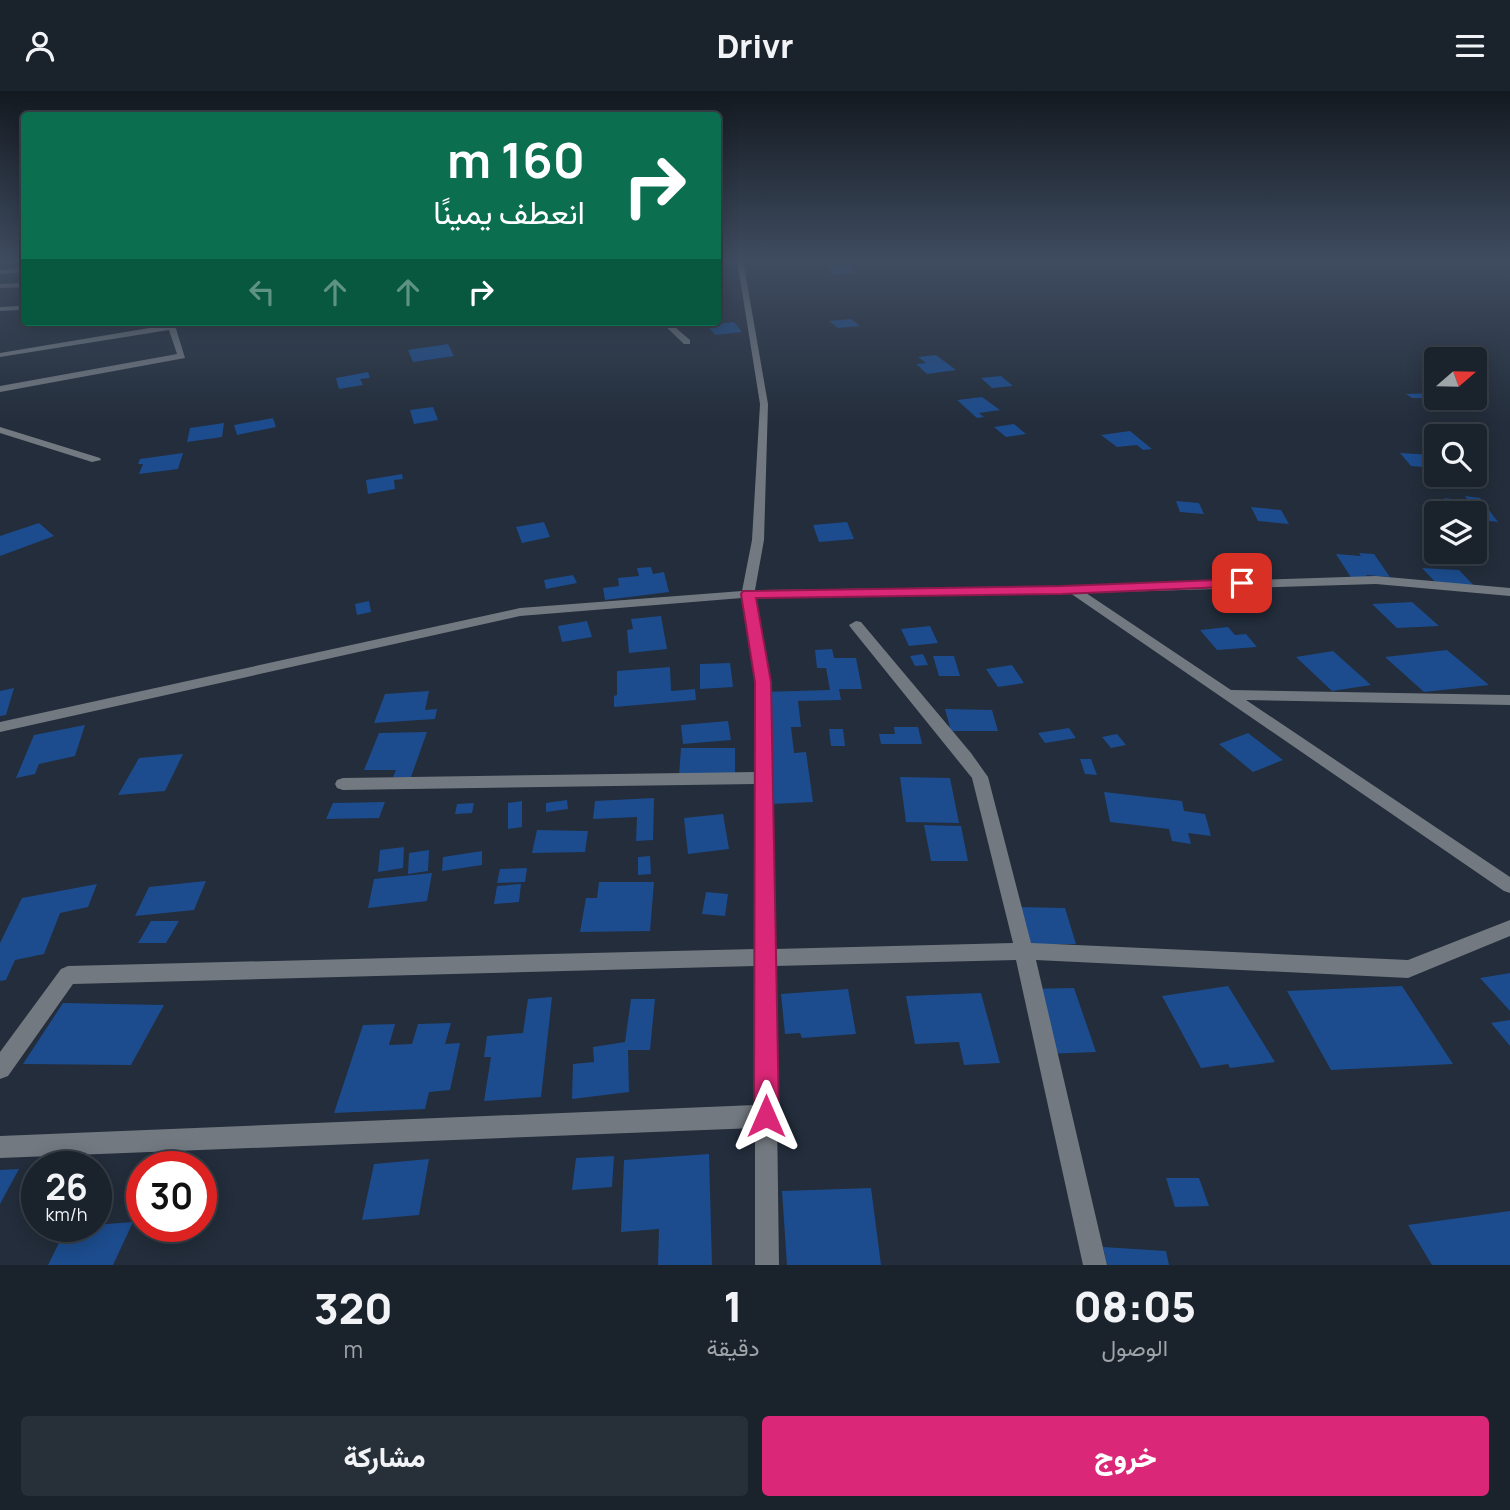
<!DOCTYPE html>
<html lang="ar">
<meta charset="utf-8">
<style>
body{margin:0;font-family:Manrope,Vazirmatn,sans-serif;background:#272f38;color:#f1f3f6;direction:rtl;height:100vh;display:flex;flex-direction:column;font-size:26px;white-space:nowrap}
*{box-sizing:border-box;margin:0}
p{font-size:23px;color:#9fa4a9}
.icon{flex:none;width:38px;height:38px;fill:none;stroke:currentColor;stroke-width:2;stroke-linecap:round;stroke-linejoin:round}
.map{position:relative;height:1174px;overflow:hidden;direction:ltr}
.sheet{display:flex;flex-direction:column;background:#1a222c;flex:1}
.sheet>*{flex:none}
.guide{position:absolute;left:21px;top:21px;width:700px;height:214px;border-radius:7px;box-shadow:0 4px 18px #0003,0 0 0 2px #383f48;direction:rtl;background:#0b6e4f;color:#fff;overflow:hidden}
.needle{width:46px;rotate:70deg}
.tools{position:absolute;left:1424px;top:256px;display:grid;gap:14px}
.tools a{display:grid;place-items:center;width:63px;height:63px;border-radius:7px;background:#1a222c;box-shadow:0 4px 18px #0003,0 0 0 2px #383f48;font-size:35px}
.speed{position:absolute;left:21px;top:1060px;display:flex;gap:14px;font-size:35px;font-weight:700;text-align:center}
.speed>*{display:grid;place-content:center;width:91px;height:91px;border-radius:50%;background:#1a222c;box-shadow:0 4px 18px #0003,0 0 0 2px #383f48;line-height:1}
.speed small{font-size:18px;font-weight:400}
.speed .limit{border:10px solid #d22;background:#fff;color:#111}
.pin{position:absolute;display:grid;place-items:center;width:60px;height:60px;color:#fff;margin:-30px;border-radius:14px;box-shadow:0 4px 10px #0006}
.me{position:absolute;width:77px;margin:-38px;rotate:0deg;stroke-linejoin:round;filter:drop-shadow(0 0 5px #0008)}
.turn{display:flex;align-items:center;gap:24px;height:147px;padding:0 21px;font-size:32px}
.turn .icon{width:91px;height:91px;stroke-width:2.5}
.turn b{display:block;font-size:49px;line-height:60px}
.lanes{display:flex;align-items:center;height:66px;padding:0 21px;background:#0003;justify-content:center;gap:35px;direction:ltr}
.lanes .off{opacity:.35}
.eta{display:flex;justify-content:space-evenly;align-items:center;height:119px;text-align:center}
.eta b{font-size:42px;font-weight:800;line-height:49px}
.button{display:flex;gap:14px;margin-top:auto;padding:14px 21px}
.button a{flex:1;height:80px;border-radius:7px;background:#db2777;color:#fff;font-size:28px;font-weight:800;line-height:80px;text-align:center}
.button a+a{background:#272f38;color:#f1f3f6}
header{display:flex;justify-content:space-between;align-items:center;height:91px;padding:0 21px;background:#1a222c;font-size:32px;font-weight:800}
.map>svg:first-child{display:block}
.building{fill:#1c4c8d}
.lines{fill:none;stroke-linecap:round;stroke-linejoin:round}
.street{fill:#737980;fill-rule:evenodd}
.route{fill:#db2777;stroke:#8e194d;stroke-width:2}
</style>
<header><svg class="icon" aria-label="menu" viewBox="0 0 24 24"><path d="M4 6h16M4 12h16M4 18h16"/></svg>Drivr<svg class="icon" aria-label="person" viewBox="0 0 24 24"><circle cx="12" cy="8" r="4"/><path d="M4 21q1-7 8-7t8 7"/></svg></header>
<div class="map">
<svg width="1510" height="1174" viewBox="0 0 1510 1174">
<rect width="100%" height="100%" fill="#232d3b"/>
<path class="building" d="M 746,169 L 777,169 L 779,172 L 747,173 Z
M 1004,169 L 1036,169 L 1042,173 L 1013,175 Z
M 847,172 L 857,182 L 833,184 L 829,179 L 837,178 L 824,173 Z
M 851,228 L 860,235 L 838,237 L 829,230 Z
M 734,231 L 742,241 L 715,244 L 707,234 Z
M 448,253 L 454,265 L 413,271 L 408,259 Z
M 936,264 L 956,279 L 927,283 L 916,273 L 926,272 L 918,266 Z
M 368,281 L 370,287 L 360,288 L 363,294 L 339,298 L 336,287 Z
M 1001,285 L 1013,295 L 992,297 L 981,287 Z
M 1437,302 L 1437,307 L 1412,307 L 1406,303 Z
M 982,306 L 1000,319 L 979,322 L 984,326 L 977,327 L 957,309 Z
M 433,316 L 438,329 L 414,333 L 410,319 Z
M 273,327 L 276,336 L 237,344 L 234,334 Z
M 224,332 L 222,346 L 187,351 L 190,337 Z
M 1014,333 L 1026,343 L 1006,346 L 994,336 Z
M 1130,340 L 1152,358 L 1143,359 L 1137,354 L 1117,356 L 1101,344 Z
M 183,362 L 178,378 L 139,383 L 143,373 L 138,373 L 140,368 Z
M 1400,362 L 1433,364 L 1437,369 L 1437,377 L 1411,375 Z
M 402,383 L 403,388 L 394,389 L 395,398 L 368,403 L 366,389 Z
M 1465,405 L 1480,407 L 1498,431 L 1475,428 L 1475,422 L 1454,422 L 1444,407 L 1468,410 Z
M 1176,410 L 1199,412 L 1204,423 L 1180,421 Z
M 1251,416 L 1281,419 L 1289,433 L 1258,430 Z
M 544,431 L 550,446 L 522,452 L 516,436 Z
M 847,431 L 854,448 L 819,451 L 813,434 Z
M 39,432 L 54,445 L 0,465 L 0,445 Z
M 1359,462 L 1374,463 L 1390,486 L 1366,484 L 1369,489 L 1352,488 L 1336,463 L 1361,465 Z
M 1223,463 L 1255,466 L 1265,486 L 1231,483 Z
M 651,476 L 653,483 L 664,481 L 669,501 L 605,509 L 603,497 L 619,495 L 618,487 L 639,485 L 637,477 Z
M 1422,477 L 1459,479 L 1480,501 L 1437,493 Z
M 573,484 L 577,492 L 546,498 L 544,489 Z
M 369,510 L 371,521 L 357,524 L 355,513 Z
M 1412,511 L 1439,535 L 1397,537 L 1372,513 Z
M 661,525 L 667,558 L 629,562 L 627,539 L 633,538 L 631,528 Z
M 587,530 L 592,546 L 562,551 L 558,535 Z
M 930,535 L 938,552 L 909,555 L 901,538 Z
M 1228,536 L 1235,544 L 1246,543 L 1257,556 L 1217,559 L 1200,539 Z
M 832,558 L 834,567 L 856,567 L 862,598 L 839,598 L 841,609 L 798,610 L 801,636 L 791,636 L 794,662 L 806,661 L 813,711 L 773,713 L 762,601 L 830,599 L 826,577 L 817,577 L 815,559 Z
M 1447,559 L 1489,594 L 1424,601 L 1385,566 Z
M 1333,560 L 1371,594 L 1332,600 L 1296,566 Z
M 923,563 L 928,574 L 915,575 L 910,565 Z
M 933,565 L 954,565 L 960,585 L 939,585 Z
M 730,572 L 733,596 L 700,598 L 700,573 Z
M 1012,574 L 1024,592 L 998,596 L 986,578 Z
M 670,576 L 671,600 L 695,598 L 696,609 L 614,616 L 614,605 L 617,604 L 617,580 Z
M 14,597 L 6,624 L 0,625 L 0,600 Z
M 429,600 L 425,619 L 437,618 L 435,628 L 374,632 L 385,603 Z
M 945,618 L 992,619 L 998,640 L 951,640 Z
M 728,630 L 731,649 L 683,653 L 681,634 Z
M 85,634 L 75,665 L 39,673 L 35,683 L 16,687 L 34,644 Z
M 894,636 L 918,636 L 922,653 L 881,653 L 879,643 L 895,643 Z
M 1069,637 L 1076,647 L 1045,652 L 1038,642 Z
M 829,638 L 843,638 L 845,655 L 831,655 Z
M 427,641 L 411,686 L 393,686 L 396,679 L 364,679 L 379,642 Z
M 1248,642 L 1283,669 L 1253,681 L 1219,653 Z
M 1117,643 L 1126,654 L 1111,657 L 1102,646 Z
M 681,657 L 735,657 L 735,685 L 679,685 Z
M 183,663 L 165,700 L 118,704 L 139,667 Z
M 1080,668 L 1091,668 L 1097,684 L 1085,683 Z
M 900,686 L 950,687 L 959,732 L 906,731 Z
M 1104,701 L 1182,710 L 1184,720 L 1205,723 L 1211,745 L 1188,742 L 1191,753 L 1172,750 L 1169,738 L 1110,731 Z
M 654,707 L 653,749 L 636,750 L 637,726 L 593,728 L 595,710 Z
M 567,709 L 568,718 L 546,721 L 546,712 Z
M 522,710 L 522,736 L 508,738 L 508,712 Z
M 385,711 L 379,727 L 326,728 L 333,712 Z
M 474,712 L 472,722 L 455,723 L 457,713 Z
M 723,723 L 729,758 L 688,763 L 684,727 Z
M 924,734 L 961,735 L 968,770 L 931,770 Z
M 537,739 L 588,740 L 585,761 L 532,762 Z
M 404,756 L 403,777 L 378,781 L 380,759 Z
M 429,759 L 428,780 L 408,783 L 409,762 Z
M 482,760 L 482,774 L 442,780 L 443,766 Z
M 650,765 L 651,783 L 638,784 L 638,766 Z
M 527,777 L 525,791 L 497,792 L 500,778 Z
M 432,782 L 427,810 L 368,817 L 374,788 Z
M 206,790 L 194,819 L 135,825 L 149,796 Z
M 599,791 L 654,791 L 650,840 L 580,841 L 586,807 L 597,807 Z
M 97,793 L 88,816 L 60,822 L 44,863 L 15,869 L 6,889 L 0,890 L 0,852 L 22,807 Z
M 521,793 L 519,811 L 494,813 L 497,795 Z
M 706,801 L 728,803 L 725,825 L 702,823 Z
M 1015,816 L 1065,817 L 1076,853 L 1024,853 Z
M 151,830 L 179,830 L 166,852 L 138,852 Z
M 1510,882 L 1510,920 L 1480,887 Z
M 1228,895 L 1275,971 L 1230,977 L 1228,973 L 1201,977 L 1162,905 Z
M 1402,895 L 1453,973 L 1331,979 L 1287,900 Z
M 1074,897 L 1096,961 L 1045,963 L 1026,898 Z
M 848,898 L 856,943 L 802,947 L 800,942 L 785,943 L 781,903 Z
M 981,902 L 1000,972 L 964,974 L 959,951 L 915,953 L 906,905 Z
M 552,906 L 541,1006 L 484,1010 L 491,966 L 484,966 L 487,945 L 523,942 L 528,908 Z
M 631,908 L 655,908 L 650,959 L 628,959 L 629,1001 L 572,1008 L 573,973 L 594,971 L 593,956 L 625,951 Z
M 63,912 L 164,914 L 131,974 L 23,973 Z
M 1510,929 L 1510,955 L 1491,932 Z
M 451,932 L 445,953 L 460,952 L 450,999 L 429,1001 L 425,1018 L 334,1022 L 363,934 L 395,933 L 389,954 L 412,953 L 418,933 Z
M 709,1063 L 712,1174 L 658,1174 L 659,1138 L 621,1141 L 624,1069 Z
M 614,1065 L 612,1096 L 572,1099 L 576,1067 Z
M 429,1068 L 419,1124 L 362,1129 L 374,1073 Z
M 19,1078 L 0,1113 L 0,1079 Z
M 1166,1087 L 1199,1087 L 1209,1115 L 1175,1116 Z
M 871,1097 L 881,1174 L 787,1174 L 782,1100 Z
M 1510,1120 L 1510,1174 L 1432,1174 L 1408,1134 Z
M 133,1131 L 113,1174 L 48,1174 L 67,1136 Z
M 1103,1156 L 1166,1160 L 1169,1174 L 1107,1174 Z"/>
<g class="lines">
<path class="street" d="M 737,169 L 743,169 L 768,313 L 764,449 L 755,499 L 1062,495 L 1376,485 L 1510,497 L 1510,505 L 1376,493 L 1086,502 L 1231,599 L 1510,604 L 1510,614 L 1246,609 L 1510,786 L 1510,802 L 1504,800 L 1070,502 L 755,507 L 770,591 L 774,858 L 1013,852 L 972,687 L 851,537 L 849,534 L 856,530 L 861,531 L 971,662 L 988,686 L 1031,852 L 1408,869 L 1510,829 L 1510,845 L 1408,887 L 1036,869 L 1107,1174 L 1083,1174 L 1016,869 L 775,875 L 779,1174 L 755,1174 L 755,1037 L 0,1067 L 0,1045 L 755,1014 L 755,875 L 73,893 L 8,985 L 0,988 L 0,961 L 61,878 L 68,875 L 755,858 L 756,693 L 343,699 L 337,697 L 335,693 L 337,689 L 343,687 L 756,681 L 756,591 L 742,507 L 520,525 L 0,641 L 0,631 L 520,517 L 742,500 L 752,449 L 760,313 Z
M 822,169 L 861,169 L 802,174 L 799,172 Z
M 24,177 L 24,181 L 0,183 L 0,179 Z
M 24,192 L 24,196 L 0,197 L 0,193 Z
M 21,215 L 18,219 L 0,220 L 0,216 Z
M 166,231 L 174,231 L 185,267 L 0,301 L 0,295 L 177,263 L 169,239 L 0,266 L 0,262 L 167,234 Z
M 661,231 L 669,231 L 690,249 L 690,253 L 684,253 Z
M 0,336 L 100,367 L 101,369 L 92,371 L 0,342 Z"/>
</g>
<linearGradient id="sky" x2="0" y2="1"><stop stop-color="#131920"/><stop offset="0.51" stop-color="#3f4c60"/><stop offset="1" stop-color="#3f4c60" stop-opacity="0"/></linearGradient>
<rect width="1510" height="333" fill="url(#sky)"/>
<path class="route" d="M 1242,488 L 1247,489 L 1247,495 L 1062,503 L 756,507 L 771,591 L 779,1025 L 775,1034 L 766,1038 L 757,1034 L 754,1025 L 755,591 L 741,503 L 743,500 L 1062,495 Z"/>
</svg>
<div class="tools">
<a><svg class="needle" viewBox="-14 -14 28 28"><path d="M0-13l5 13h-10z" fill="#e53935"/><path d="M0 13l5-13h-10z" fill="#9fa4a9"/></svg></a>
<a><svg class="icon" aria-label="search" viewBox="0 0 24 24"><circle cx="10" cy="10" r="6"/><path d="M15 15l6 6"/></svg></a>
<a><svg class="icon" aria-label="layers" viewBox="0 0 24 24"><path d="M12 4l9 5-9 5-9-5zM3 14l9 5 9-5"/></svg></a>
</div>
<div class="speed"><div>26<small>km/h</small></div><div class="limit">30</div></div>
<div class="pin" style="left:1242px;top:492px;background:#d93025"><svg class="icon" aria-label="arrive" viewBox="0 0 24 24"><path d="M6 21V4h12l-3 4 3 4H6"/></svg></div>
<svg class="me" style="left:766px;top:1025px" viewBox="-20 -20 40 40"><path d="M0-17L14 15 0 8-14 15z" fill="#db2777" stroke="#fff" stroke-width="4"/></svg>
<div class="guide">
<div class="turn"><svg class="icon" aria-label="right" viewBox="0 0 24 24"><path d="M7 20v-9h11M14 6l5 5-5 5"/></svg><div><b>160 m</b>انعطف يمينًا</div></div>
<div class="lanes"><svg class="icon off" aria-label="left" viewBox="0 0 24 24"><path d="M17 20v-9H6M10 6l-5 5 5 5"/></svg><svg class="icon off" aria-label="ahead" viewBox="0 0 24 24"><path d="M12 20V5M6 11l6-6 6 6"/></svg><svg class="icon off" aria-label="ahead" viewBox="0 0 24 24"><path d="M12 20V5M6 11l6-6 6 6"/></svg><svg class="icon" aria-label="right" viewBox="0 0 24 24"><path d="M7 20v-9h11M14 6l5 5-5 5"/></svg></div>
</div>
</div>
<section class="sheet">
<div class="eta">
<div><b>08:05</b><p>الوصول</p></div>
<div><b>1</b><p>دقيقة</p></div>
<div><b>320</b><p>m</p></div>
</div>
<div class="button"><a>خروج</a><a>مشاركة</a></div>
</section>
